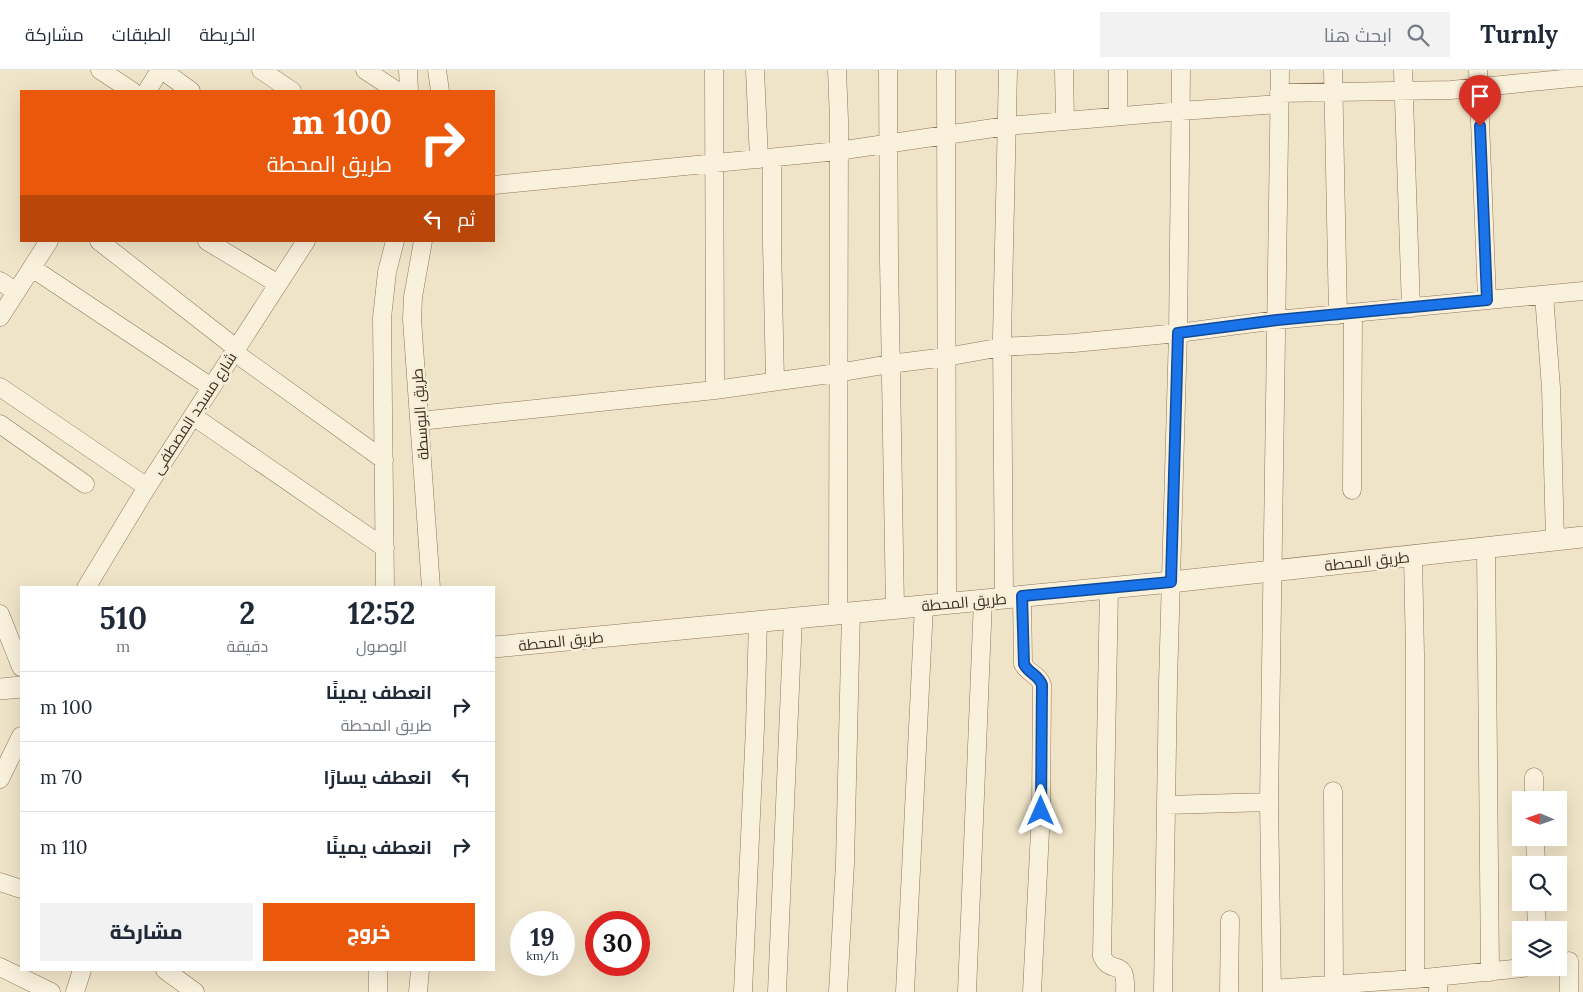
<!DOCTYPE html>
<html lang="ar">
<meta charset="utf-8">
<style>
body{margin:0;font-family:Lora,Cairo,serif;background:#f2f2f3;color:#1f2937;direction:rtl;height:100vh;display:flex;flex-direction:column;font-size:19px;white-space:nowrap}
*{box-sizing:border-box;margin:0}
p{font-size:16px;color:#747a83}
.icon{flex:none;width:28px;height:28px;fill:none;stroke:currentColor;stroke-width:2;stroke-linecap:round;stroke-linejoin:round}
.map{position:relative;flex:1;overflow:hidden;direction:ltr}
.details{position:absolute;left:20px;top:516px;width:475px;height:385px;display:flex;flex-direction:column;background:#fff;border-radius:0px;box-shadow:0 5px 20px #0002;direction:rtl}
.details>*{flex:none}
.banner{position:absolute;left:20px;top:20px;width:475px;height:152px;border-radius:0px;box-shadow:0 5px 20px #0002;direction:rtl;background:#ea580c;color:#fff;overflow:hidden}
.needle{width:32px;rotate:272deg}
.tools{position:absolute;left:1512px;top:721px;display:grid;gap:10px}
.tools a{display:grid;place-items:center;width:55px;height:55px;border-radius:0px;background:#fff;box-shadow:0 5px 20px #0002;font-size:25px}
.speed{position:absolute;left:510px;top:841px;display:flex;gap:10px;font-size:25px;font-weight:700;text-align:center}
.speed>*{display:grid;place-content:center;width:65px;height:65px;border-radius:50%;background:#fff;box-shadow:0 5px 20px #0002;line-height:1}
.speed small{font-size:12px;font-weight:400}
.speed .limit{border:8px solid #d22;background:#fff;color:#111}
.pin{position:absolute;display:grid;place-items:center;width:42px;height:42px;color:#fff;margin:-51px -21px;border-radius:50% 50% 50% 0;rotate:-45deg;box-shadow:0 0 5px #0007}
.pin .icon{rotate:45deg}
.me{position:absolute;width:55px;margin:-28px;rotate:0deg;stroke-linejoin:round;filter:drop-shadow(0 0 4px #0008)}
.turn{display:flex;align-items:center;gap:18px;height:105px;padding:0 20px;font-size:22px}
.turn .icon{width:65px;height:65px;stroke-width:2.5}
.turn b{display:block;font-size:35px;line-height:42px}
.then{display:flex;align-items:center;height:48px;padding:0 20px;background:#0003;gap:10px;font-size:19px}
.eta{display:flex;justify-content:space-evenly;align-items:center;height:85px;text-align:center}
.eta b{font-size:30px;font-weight:800;line-height:35px}
.action{display:flex;gap:10px;margin-top:auto;padding:10px 20px}
.action a{flex:1;height:58px;border-radius:0px;background:#ea580c;color:#fff;font-size:20px;font-weight:800;line-height:58px;text-align:center}
.action a+a{background:#f2f2f3;color:#1f2937}
ul{padding:0;list-style:none}
li{display:flex;align-items:center;gap:15px;height:70px;padding:0 20px;border-top:1px solid #e0e1e3}
li div{flex:1}
li b{display:block;font-size:19px}
li em{font-style:normal}
header{display:flex;align-items:center;gap:30px;box-sizing:border-box;height:70px;padding:0 25px;background:#fff;border-bottom:1px solid #e0e1e3}
header strong{font-size:24px}
nav{display:flex;gap:28px;margin-inline-start:auto;font-size:18px}
.search{width:350px;height:45px;background:#f2f2f3;display:flex;align-items:center;gap:12px;box-sizing:border-box;padding:0 18px;border-radius:0px;color:#747a83;font-size:19px}
.map>svg:first-child{display:block}
.lines{fill:none;stroke-linecap:round;stroke-linejoin:round}
.minor-casing{stroke:#8d765c;stroke-width:19}
.tertiary-casing{stroke:#8d765c;stroke-width:22}
.minor{stroke:#faf1dc;stroke-width:18}
.tertiary{stroke:#faf1dc;stroke-width:21}
.route-casing{stroke:#114b97;stroke-width:12}
.route{stroke:#1a73e8;stroke-width:9}
.labels{text-anchor:middle;dominant-baseline:central;stroke-width:5;stroke-linejoin:round;paint-order:stroke}
.street-label{font-size:15px;fill:#3d2e20;stroke:#f7eed8}
</style>
<header>
<strong>Turnly</strong>
<div class="search"><svg class="icon" aria-label="search" viewBox="0 0 24 24"><circle cx="10" cy="10" r="6"/><path d="M15 15l6 6"/></svg>ابحث هنا</div>
<nav><a>الخريطة</a><a>الطبقات</a><a>مشاركة</a></nav>
</header>
<div class="map">
<svg width="1583" height="922" viewBox="0 0 1583 922">
<rect width="100%" height="100%" fill="#f0e4c8"/>
<g class="lines">
<defs>
<path id="minor" d="M 100,0 L 132,21
M 162,0 L 191,21
M 261,0 L 292,21
M 365,0 L 397,21
M 408,0 L 409,21
M 437,0 L 440,21
M 714,0 L 715,320
M 755,0 L 759,89
M 837,0 L 839,50 L 838,544
M 888,0 L 889,190 L 895,538
M 946,0 L 947,533
M 1064,0 L 1065,51
M 1333,0 L 1338,245
M 1403,0 L 1411,238
M 1478,0 L 1487,230
M 147,21 L 160,0
M 1279,23 L 1451,20 L 1583,7
M 1118,46 L 1118,0
M 772,88 L 772,174 L 775,311
M 494,115 L 838,81 L 1007,56 L 1181,41 L 1279,34
M 99,171 L 236,278
M 207,171 L 278,214
M 423,171 L 413,227 L 412,249 L 431,518
M 32,198 L 211,317
M 0,211 L 16,222
M 1544,225 L 1551,318 L 1555,470
M 0,247 L 49,171
M 234,282 L 384,390
M 0,317 L 147,417
M 193,346 L 385,478
M 420,351 L 715,320 L 837,303 L 890,294 L 946,287 L 1002,277 L 1074,273 L 1178,263 L 1277,250 L 1583,221
M 0,354 L 85,414
M 1352,420 L 1353,243
M 1486,478 L 1490,902
M 1413,486 L 1415,585 L 1415,909
M 86,518 L 147,417 L 306,171
M 385,518 L 382,248 L 387,202 L 395,171
M 1109,518 L 1102,886 C 1111,907 1127,885 1125,922
M 1022,526 L 1023,594 C 1028,603 1039,605 1042,615 L 1041,741 L 1032,922
M 1004,528 L 1002,267 L 1008,0
M 0,544 L 21,597
M 1534,707 L 1534,730
M 0,709 L 21,666
M 1333,721 L 1334,922
M 1166,735 L 1269,732
M 1535,768 L 1536,795
M 0,812 L 21,819
M 1536,832 L 1537,860
M 0,897 L 51,922
M 165,900 L 195,922
M 1272,919 L 1415,909 L 1523,898
M 75,922 L 82,900
M 378,922 L 378,900
M 418,922 L 420,900
M 743,922 L 755,657 L 758,551
M 777,922 L 793,548
M 838,922 L 845,793 L 851,542
M 905,922 L 924,536
M 967,922 L 983,530
M 1163,922 L 1168,613 L 1178,263 L 1181,0
M 1229,922 L 1230,850
M 1272,922 L 1269,732 L 1280,0
M 1438,922 L 1439,907
M 1569,922 L 1569,891"/>
<path id="tertiary" d="M 494,577 L 1171,512 L 1583,467
M 0,619 L 21,617"/>
</defs>
<use href="#minor" class="minor-casing"/>
<use href="#tertiary" class="tertiary-casing"/>
<use href="#minor" class="minor"/>
<use href="#tertiary" class="tertiary"/>
</g>
<g class="lines">
<defs>
<path id="route" d="M 1041,741 L 1042,615 C 1039,605 1028,603 1024,594 L 1022,526 L 1171,512 L 1178,263 L 1277,250 L 1487,230 L 1480,56"/>
</defs>
<use href="#route" class="route-casing"/>
<use href="#route" class="route"/>
</g>
<g class="labels">
<g class="street-label">
<text transform="translate(194 343) rotate(-57)">شارع مسجد المصطفى</text>
<text transform="translate(420 344) rotate(-94)">طريق البوسطة</text>
<text transform="translate(1367 491) rotate(-6)">طريق المحطة</text>
<text transform="translate(964 532) rotate(-5)">طريق المحطة</text>
<text transform="translate(561 571) rotate(-6)">طريق المحطة</text>
</g>
</g>
</svg>
<div class="tools">
<a><svg class="needle" viewBox="-14 -14 28 28"><path d="M0-13l5 13h-10z" fill="#e53935"/><path d="M0 13l5-13h-10z" fill="#747a83"/></svg></a>
<a><svg class="icon" aria-label="search" viewBox="0 0 24 24"><circle cx="10" cy="10" r="6"/><path d="M15 15l6 6"/></svg></a>
<a><svg class="icon" aria-label="layers" viewBox="0 0 24 24"><path d="M12 4l9 5-9 5-9-5zM3 14l9 5 9-5"/></svg></a>
</div>
<div class="speed"><div>19<small>km/h</small></div><div class="limit">30</div></div>
<div class="pin" style="left:1480px;top:56px;background:#d93025"><svg class="icon" aria-label="arrive" viewBox="0 0 24 24"><path d="M6 21V4h12l-3 4 3 4H6"/></svg></div>
<svg class="me" style="left:1041px;top:741px" viewBox="-20 -20 40 40"><path d="M0-17L14 15 0 8-14 15z" fill="#1a73e8" stroke="#fff" stroke-width="4"/></svg>
<div class="banner">
<div class="turn"><svg class="icon" aria-label="right" viewBox="0 0 24 24"><path d="M7 20v-9h11M14 6l5 5-5 5"/></svg><div><b>100 m</b>طريق المحطة</div></div>
<div class="then">ثم<svg class="icon" aria-label="left" viewBox="0 0 24 24"><path d="M17 20v-9H6M10 6l-5 5 5 5"/></svg></div>
</div>
<section class="details">
<div class="eta">
<div><b>12:52</b><p>الوصول</p></div>
<div><b>2</b><p>دقيقة</p></div>
<div><b>510</b><p>m</p></div>
</div>
<ul>
<li><svg class="icon" aria-label="right" viewBox="0 0 24 24"><path d="M7 20v-9h11M14 6l5 5-5 5"/></svg><div><b>انعطف يمينًا</b><p>طريق المحطة</p></div><em>100 m</em></li>
<li><svg class="icon" aria-label="left" viewBox="0 0 24 24"><path d="M17 20v-9H6M10 6l-5 5 5 5"/></svg><div><b>انعطف يسارًا</b></div><em>70 m</em></li>
<li><svg class="icon" aria-label="right" viewBox="0 0 24 24"><path d="M7 20v-9h11M14 6l5 5-5 5"/></svg><div><b>انعطف يمينًا</b></div><em>110 m</em></li>
</ul>
<div class="action"><a>خروج</a><a>مشاركة</a></div>
</section>
</div>
